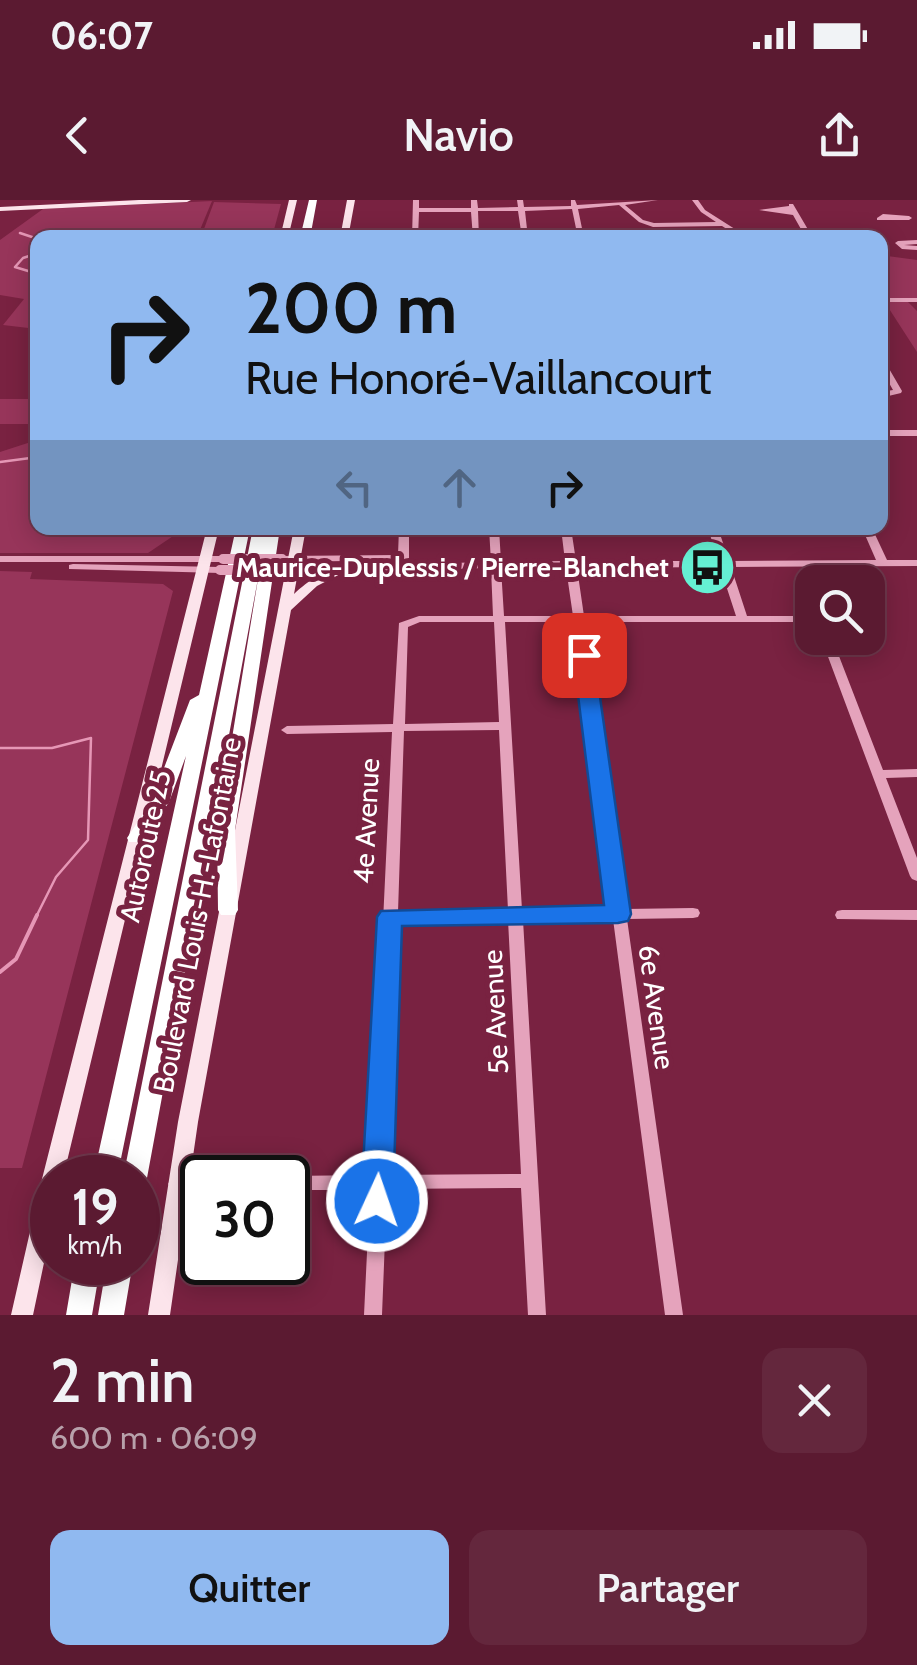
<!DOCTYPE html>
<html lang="fr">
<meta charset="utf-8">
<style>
body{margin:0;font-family:Cabin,sans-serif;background:#64273d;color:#f1f3f6;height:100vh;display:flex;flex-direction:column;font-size:38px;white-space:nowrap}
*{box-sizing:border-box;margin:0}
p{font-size:32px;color:#b8a1ab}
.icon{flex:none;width:55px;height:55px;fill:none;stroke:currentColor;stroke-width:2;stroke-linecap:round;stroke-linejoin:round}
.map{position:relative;height:1115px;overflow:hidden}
.sheet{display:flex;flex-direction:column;background:#5b1a31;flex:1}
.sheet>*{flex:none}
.banner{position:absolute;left:30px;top:30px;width:858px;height:305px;border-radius:20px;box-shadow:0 5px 25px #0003,0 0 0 2px #70384d;background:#90b9f0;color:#111;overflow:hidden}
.fabs{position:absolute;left:795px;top:365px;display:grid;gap:20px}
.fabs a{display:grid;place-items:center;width:90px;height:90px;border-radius:20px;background:#5b1a31;box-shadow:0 5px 25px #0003,0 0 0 2px #70384d;font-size:50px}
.speed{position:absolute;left:30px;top:955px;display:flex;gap:20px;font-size:50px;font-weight:700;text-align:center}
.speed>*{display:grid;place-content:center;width:130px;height:130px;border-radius:50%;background:#5b1a31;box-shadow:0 5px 25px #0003,0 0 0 2px #70384d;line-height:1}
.speed small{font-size:25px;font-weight:400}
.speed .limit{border:5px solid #111;border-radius:15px;background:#fff;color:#111}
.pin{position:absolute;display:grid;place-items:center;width:85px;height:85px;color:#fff;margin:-42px;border-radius:20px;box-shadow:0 5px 15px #0006}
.me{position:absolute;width:110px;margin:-55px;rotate:3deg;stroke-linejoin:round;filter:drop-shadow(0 0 8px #0008)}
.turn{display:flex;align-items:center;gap:35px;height:210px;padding:0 50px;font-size:45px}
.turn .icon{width:130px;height:130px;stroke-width:2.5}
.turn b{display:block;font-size:70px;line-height:85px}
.lanes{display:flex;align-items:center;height:95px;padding:0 50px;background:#0003;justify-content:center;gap:50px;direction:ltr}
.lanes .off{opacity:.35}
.round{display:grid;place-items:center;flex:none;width:105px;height:105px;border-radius:20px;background:#64273d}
.head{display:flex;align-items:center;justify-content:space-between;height:170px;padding:0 50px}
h1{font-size:60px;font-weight:600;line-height:75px}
.primary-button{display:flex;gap:20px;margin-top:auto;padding:20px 50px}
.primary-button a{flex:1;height:115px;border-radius:20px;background:#90b9f0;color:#111;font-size:40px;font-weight:600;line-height:115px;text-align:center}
.primary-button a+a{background:#64273d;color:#f1f3f6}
.status{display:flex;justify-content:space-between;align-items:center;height:70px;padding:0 50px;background:#5b1a31;direction:ltr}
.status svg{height:28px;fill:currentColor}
header{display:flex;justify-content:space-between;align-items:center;height:130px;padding:0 50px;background:#5b1a31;font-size:45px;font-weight:600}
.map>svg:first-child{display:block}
.green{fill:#97355a}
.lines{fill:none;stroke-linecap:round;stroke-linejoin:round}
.stream-far1{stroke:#e697b6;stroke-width:2.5}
.stream{stroke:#e697b6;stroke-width:4}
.minor{fill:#e5a3bc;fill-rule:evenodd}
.major{fill:#fce4eb;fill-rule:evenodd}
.highway{fill:#fff;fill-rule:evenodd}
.minor-bridge{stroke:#e5a3bc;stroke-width:10}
.route{fill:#1a73e8;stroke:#114b97;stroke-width:2.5}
.labels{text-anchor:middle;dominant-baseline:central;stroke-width:10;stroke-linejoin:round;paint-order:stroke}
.poi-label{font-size:28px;font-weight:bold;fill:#fff;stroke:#792241;text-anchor:end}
.street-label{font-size:28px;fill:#fff;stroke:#792241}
</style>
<div class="status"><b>06:07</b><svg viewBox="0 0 49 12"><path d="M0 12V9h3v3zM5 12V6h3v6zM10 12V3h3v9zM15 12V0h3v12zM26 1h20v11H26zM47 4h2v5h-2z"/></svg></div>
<header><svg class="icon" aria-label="back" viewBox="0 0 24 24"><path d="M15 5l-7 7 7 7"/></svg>Navio<svg class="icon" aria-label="share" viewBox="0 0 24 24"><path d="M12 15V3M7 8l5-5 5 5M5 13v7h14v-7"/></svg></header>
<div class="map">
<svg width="917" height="1115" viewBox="0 0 917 1115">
<rect width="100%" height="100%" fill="#792241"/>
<path class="green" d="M 212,1 L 197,37 L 38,38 L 37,129 L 3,125 L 24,99 L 0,95 L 0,40 L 43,9 Z
M 214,2 L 281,4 L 272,37 L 201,37 Z
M 880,55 L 917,60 L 917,100 L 907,101 L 917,111 L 917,152 L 886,104 L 880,101 Z
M 0,199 L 37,199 L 37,224 L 0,224 Z
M 37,240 L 38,328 L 185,328 L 148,353 L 0,353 L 0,252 Z
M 0,371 L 32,372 L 30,379 L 163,384 L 173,391 L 22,968 L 0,968 Z"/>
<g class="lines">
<path class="stream-far1" d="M 20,33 L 38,39
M 59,38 L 73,38
M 38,53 L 23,58 L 15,67 L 38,74
M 0,262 L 38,257
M 0,548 L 52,548 L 91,538 L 88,640 L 56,677 L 36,717"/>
<path class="stream" d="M 0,772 L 16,759 L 37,715"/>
<path class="minor" d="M 413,0 L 419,0 L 419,8 L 471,8 L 471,0 L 477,0 L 478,8 L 518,7 L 517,0 L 523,0 L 524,7 L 571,6 L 571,0 L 575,0 L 577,5 L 658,0 L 625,5 L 643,20 L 654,23 L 716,22 L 701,12 L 692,0 L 698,0 L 705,10 L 749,38 L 741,38 L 722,26 L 653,27 L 639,22 L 619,5 L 578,9 L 584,38 L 578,38 L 572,9 L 525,11 L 528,38 L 522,38 L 518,11 L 478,11 L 479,38 L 473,38 L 471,12 L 419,12 L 418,38 L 412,38 Z
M 789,4 L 793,4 L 813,38 L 806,38 L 793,15 L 759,10 L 789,6 Z
M 883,14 L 909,16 L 912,18 L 909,20 L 877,20 L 877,18 Z
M 917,40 L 917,44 L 904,45 L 917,46 L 917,50 L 902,49 L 895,43 L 898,41 Z
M 880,98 L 917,98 L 917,102 L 880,102 Z
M 880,158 L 884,160 L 902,191 L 901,193 L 880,198 L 880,192 L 893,190 L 880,167 Z
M 880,230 L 917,230 L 917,236 L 880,236 Z
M 399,328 L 409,328 L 409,360 L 282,362 L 277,359 L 282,356 L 398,355 Z
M 489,328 L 499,328 L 501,362 L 565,361 L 561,328 L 571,328 L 576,361 L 718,361 L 708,328 L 718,328 L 729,361 L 876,360 L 862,328 L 872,328 L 887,360 L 917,360 L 917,366 L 731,367 L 747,416 L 812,416 L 812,422 L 584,422 L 625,709 L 693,708 L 698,709 L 700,713 L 698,717 L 693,718 L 627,719 L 683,1115 L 665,1115 L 613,719 L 523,720 L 546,1115 L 528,1115 L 521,988 L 387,989 L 382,1115 L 364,1115 L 370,990 L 288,990 L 288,978 L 283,978 L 288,976 L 371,975 L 392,532 L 287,534 L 281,530 L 287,526 L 393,524 L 399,423 L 419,416 L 493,416 L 491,368 L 280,373 L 275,370 L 280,367 L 491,362 ZM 720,367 L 736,416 L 584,416 L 577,368 ZM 501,368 L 566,368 L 573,416 L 504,416 ZM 420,422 L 494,422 L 499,522 L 405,524 L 408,427 ZM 505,422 L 573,422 L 611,709 L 522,710 ZM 499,530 L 508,710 L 398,712 L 404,531 ZM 508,720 L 521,974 L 388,975 L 397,722 Z
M 0,356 L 223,356 L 228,359 L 223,362 L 0,362 Z
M 73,364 L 220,367 L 225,370 L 220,373 L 69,369 L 69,365 Z
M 821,438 L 832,438 L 883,570 L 917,569 L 917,577 L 886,578 L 917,658 L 917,681 L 912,679 L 910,676 Z
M 842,710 L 917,710 L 917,720 L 837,719 L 835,715 L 837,711 Z
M 202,976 L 207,978 L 202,978 L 202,990 L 177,991 L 171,989 L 168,984 L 171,979 Z"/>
<path class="major" d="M 139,0 L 191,0 L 187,2 L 0,11 L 0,7 Z
M 289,0 L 297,0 L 288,38 L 280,38 Z
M 347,0 L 355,0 L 348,38 L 340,38 Z
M 207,328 L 219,328 L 63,978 L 52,978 L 52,1025 L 33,1115 L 11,1115 L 42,979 Z
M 294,328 L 306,328 L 294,394 C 308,381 327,367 346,367 L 348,370 L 317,386 L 291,410 L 198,922 L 170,1115 L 148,1115 L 178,922 Z"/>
<path class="highway" d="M 309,0 L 317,0 L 310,38 L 300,38 Z
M 236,328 L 250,328 L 117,978 L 93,978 L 186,556 L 169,602 L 143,642 L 129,642 L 127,638 L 151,602 L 190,500 L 199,495 Z
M 253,328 L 280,328 L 235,630 L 238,710 L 235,715 L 221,715 L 218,710 L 217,630 L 259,373 L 147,978 L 143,985 L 138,987 L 138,978 L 123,978 Z
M 75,1062 L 101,1062 L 92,1115 L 66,1115 Z
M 107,1062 L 133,1062 L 124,1115 L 98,1115 Z"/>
<path class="minor-bridge" d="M 223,359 L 282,359
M 220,370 L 280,370"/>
</g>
<path class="route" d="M 584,449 L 594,455 L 631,714 L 628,721 L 618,723 L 402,726 L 393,1001 L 388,1011 L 377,1015 L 366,1011 L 361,1001 L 377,717 L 381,711 L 604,705 L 573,455 Z"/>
<defs>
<symbol id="bus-disc" viewBox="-11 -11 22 22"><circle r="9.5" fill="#65f0d3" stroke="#792241"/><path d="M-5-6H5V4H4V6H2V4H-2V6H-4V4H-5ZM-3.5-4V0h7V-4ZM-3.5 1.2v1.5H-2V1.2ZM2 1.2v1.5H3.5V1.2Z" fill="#111"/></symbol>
</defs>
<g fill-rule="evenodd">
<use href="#bus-disc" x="676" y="336" width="63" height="63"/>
</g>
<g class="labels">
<g class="poi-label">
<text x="669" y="367">Maurice-Duplessis / Pierre-Blanchet</text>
</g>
<g class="street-label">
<text transform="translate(366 621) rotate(-87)">4e Avenue</text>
<text transform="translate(145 646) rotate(-78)">Autoroute 25</text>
<text transform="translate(197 715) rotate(-79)">Boulevard Louis-H.-Lafontaine</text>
<text transform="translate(657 807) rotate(82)">6e Avenue</text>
<text transform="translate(495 812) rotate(-93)">5e Avenue</text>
</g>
</g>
</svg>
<div class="fabs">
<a><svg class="icon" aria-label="search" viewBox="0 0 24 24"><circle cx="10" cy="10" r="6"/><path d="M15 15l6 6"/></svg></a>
</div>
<div class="speed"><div>19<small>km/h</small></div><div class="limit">30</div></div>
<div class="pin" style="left:584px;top:455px;background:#d93025"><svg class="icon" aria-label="arrive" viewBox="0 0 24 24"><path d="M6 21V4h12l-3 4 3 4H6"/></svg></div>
<svg class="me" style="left:377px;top:1001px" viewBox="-20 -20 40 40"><circle r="17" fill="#1a73e8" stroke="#fff" stroke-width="3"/><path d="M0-11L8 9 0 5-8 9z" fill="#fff"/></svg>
<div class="banner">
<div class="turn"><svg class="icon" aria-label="right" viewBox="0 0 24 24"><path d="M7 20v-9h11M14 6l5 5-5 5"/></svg><div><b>200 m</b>Rue Honoré-Vaillancourt</div></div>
<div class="lanes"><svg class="icon off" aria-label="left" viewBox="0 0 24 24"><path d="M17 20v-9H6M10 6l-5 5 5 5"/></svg><svg class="icon off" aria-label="ahead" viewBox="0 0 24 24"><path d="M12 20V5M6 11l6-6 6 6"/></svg><svg class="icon" aria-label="right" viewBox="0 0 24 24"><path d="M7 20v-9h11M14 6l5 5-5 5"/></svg></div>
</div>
</div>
<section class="sheet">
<div class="head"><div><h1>2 min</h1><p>600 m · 06:09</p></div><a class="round"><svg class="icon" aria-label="close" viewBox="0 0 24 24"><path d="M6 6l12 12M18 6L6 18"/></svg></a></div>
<div class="primary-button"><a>Quitter</a><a>Partager</a></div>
</section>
